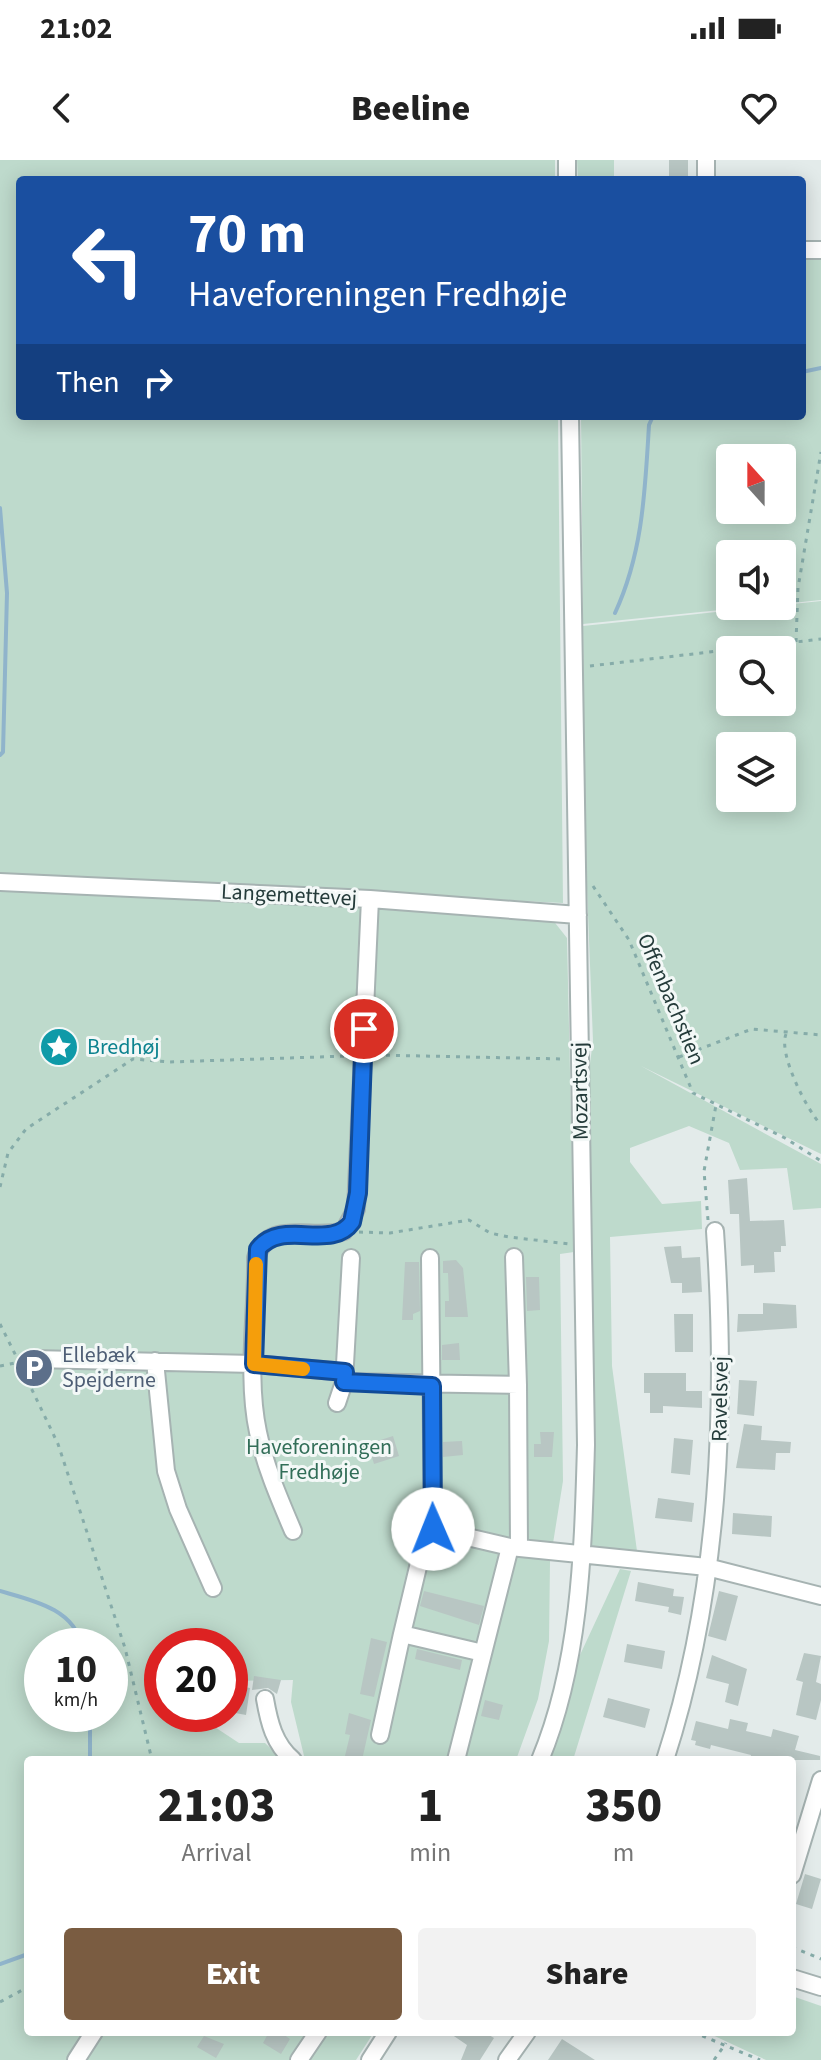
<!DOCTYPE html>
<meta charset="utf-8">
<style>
body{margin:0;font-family:"Source Sans 3",sans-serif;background:#f2f2f2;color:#222;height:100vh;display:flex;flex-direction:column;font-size:30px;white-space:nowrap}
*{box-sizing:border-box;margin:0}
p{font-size:26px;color:#767676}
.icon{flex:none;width:44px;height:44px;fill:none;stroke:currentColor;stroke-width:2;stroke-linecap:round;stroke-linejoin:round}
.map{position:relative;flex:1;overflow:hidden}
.sheet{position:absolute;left:24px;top:1596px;width:772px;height:280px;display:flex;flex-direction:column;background:#fff;border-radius:8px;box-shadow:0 4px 20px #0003}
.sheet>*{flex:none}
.guide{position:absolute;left:16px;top:16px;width:790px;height:244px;border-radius:8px;box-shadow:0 4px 20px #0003;background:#1a4fa0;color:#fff;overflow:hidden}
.needle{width:52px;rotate:339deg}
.tools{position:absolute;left:716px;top:284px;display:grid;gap:16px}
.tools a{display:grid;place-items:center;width:80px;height:80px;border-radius:8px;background:#fff;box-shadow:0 4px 20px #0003;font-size:40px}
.speed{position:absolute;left:24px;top:1468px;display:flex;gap:16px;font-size:40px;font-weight:700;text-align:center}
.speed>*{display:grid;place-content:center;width:104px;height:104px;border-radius:50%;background:#fff;box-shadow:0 4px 20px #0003;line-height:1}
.speed small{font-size:20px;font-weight:400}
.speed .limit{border:12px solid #d22;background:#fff;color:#111}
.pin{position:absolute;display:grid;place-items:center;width:68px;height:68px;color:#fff;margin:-34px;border:4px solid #fff;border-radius:50%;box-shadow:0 2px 8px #0007}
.me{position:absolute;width:88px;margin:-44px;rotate:359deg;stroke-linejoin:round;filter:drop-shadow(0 0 6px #0008)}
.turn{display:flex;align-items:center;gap:28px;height:168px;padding:0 40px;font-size:36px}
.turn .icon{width:104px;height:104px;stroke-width:2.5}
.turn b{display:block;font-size:56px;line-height:68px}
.then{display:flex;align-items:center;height:76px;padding:0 40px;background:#0003;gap:16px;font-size:30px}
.eta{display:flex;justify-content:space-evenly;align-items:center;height:136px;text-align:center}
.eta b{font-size:48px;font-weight:800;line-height:56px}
.cta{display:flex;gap:16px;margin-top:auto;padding:16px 40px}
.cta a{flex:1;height:92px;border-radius:8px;background:#7a5c41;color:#fff;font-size:32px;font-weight:800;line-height:92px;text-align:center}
.cta a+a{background:#f2f2f2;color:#222}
.status{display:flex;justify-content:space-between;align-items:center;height:56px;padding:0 40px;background:#fff;direction:ltr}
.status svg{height:22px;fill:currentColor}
header{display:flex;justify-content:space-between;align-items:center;height:104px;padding:0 40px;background:#fff;font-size:36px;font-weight:800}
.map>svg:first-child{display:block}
.green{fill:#bedacc;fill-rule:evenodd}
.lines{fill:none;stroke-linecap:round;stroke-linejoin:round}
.stream{stroke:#90b4cb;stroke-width:4}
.building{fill:#b8c6c3}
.minor-casing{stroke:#a6b3b2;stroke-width:20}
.path{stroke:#86aca9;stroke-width:3;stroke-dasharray:4 6;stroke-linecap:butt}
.minor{stroke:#fff;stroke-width:16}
.route-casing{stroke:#114b97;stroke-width:20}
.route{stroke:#1a73e8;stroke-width:14}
.slow{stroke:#f59e0b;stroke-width:14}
.labels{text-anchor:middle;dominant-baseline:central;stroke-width:6;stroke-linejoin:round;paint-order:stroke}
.street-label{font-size:22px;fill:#243b3a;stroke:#f3f8f7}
.culture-label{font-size:22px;fill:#0d838f;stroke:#f3f8f7;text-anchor:start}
.service-label{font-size:22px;fill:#4e5e75;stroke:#f3f8f7;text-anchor:start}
.park-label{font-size:22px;fill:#326e58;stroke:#f3f8f7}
</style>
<div class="status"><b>21:02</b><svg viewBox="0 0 49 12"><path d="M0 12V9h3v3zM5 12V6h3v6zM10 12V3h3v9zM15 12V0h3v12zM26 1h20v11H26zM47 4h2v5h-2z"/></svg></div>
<header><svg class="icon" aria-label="back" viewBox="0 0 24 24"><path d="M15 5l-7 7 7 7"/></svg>Beeline<svg class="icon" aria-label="heart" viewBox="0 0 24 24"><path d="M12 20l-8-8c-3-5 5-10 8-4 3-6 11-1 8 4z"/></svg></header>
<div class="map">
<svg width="821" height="1900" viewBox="0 0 821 1900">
<rect width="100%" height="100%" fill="#e3ebea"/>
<path class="green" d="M 0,0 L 555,0 L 555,20 L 20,20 L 20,256 L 558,256 L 563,743 L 0,714 Z
M 577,0 L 614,0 L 614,20 L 578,20 Z
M 802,97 L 821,98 L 821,440 L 782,444 L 782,394 L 730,394 L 730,446 L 759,446 L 583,464 L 581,256 L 802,256 ZM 730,298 L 782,298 L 782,350 L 730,350 Z
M 821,441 L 821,994 L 641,906 L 821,1004 L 821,1048 L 793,1050 L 787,1008 L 740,1010 L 729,983 L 689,966 L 630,988 L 630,1002 L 662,1044 L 701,1041 L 702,1069 L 610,1077 L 612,1206 L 637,1391 L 592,1387 L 588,918 L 593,881 L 585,677 L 583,466 ZM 730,490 L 782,490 L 782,542 L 730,542 ZM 730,586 L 782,586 L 782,638 L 730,638 Z
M 0,727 L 552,759 L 567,778 L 574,1092 L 560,1094 L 563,1321 L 550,1402 L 549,1481 L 538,1539 L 516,1600 L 305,1600 L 291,1542 L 293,1520 L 230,1521 L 230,1486 L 162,1486 L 162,1554 L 195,1554 L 239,1583 L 265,1583 L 283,1600 L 28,1600 L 28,1872 L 374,1872 L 356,1900 L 0,1900 ZM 42,1486 L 110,1486 L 110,1554 L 42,1554 Z
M 620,1409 L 631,1411 L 573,1600 L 547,1600 L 573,1510 Z
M 792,1836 L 821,1846 L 821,1900 L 766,1900 L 706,1872 L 792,1872 Z"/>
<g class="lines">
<path class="stream" d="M 802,212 L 821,208
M 0,348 L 7,433 L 3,592 L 0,595
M 615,453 C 643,393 645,330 649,265 L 653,256
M 0,1431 C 31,1440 76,1449 81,1486
M 90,1600 L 90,1554
M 0,1804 L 28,1794"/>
</g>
<path class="building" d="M 669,0 L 688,0 L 688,20 L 669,20 Z
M 747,1018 L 750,1061 L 784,1060 L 786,1086 L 781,1086 L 781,1092 L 774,1092 L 775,1112 L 754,1113 L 754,1105 L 741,1106 L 739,1054 L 730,1054 L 728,1020 Z
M 681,1086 L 682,1098 L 700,1097 L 702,1132 L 682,1133 L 682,1123 L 671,1123 L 664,1087 Z
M 456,1100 L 463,1108 L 468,1157 L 445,1157 L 445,1141 L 449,1141 L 448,1113 L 443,1113 L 443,1101 Z
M 405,1102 L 419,1102 L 420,1151 L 413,1154 L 413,1160 L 402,1160 Z
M 526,1117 L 539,1117 L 540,1150 L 527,1151 Z
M 763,1143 L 796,1145 L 797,1168 L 737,1172 L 738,1154 L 763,1154 Z
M 674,1154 L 693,1154 L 693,1192 L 675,1192 Z
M 459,1183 L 460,1200 L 442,1200 L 442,1185 Z
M 644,1213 L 686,1213 L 686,1231 L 702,1231 L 702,1248 L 663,1246 L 663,1253 L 650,1253 L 650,1233 L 644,1233 Z
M 739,1220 L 757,1221 L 754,1256 L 737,1254 Z
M 744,1264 L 762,1266 L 761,1280 L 791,1282 L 790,1293 L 776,1293 L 775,1310 L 736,1308 Z
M 540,1272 L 554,1272 L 552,1297 L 534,1297 L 534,1284 L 541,1284 Z
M 393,1276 L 399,1296 L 374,1304 L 368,1284 Z
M 674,1278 L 693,1280 L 690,1315 L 671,1313 Z
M 462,1281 L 463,1295 L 443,1297 L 443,1282 Z
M 658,1338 L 694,1343 L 692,1362 L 655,1358 Z
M 733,1353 L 772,1356 L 771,1377 L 732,1374 Z
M 638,1422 L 674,1429 L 673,1436 L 684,1437 L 681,1455 L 668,1452 L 669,1447 L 635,1441 Z
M 424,1431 L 484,1446 L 479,1465 L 420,1446 Z
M 719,1431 L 738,1436 L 726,1481 L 708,1476 Z
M 371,1478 L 387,1482 L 374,1537 L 360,1534 Z
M 627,1484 L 665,1491 L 662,1509 L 624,1502 Z
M 417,1489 L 462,1500 L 460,1510 L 415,1499 Z
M 804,1493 L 821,1496 L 816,1522 L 821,1524 L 821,1540 L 816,1560 L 796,1555 L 803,1522 L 796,1520 Z
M 712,1495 L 747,1509 L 738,1546 L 725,1542 L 729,1524 L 706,1518 Z
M 254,1516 L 281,1520 L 277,1534 L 268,1528 L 252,1530 Z
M 233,1525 L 250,1528 L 246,1555 L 230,1552 Z
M 608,1538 L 650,1549 L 645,1568 L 603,1557 Z
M 485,1540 L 503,1545 L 499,1560 L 481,1556 Z
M 349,1553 L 371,1560 L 362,1600 L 344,1600 L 350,1575 L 345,1574 Z
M 730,1559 L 748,1563 L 746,1571 L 771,1577 L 773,1569 L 799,1576 L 795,1590 L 820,1596 L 820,1600 L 750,1600 L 751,1595 L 711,1585 L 710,1589 L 695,1585 L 696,1581 L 691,1580 L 696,1561 L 728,1569 Z
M 805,1714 L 821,1719 L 812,1749 L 796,1744 Z
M 269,1872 L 280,1872 L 290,1879 L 281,1894 L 263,1883 Z
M 448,1872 L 484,1872 L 494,1878 L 480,1900 L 461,1900 L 467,1885 Z
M 204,1876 L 224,1884 L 216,1898 L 197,1887 Z
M 562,1879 L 595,1900 L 548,1900 Z"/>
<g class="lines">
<defs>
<path id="minor" d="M 567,0 L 567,20
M 706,0 L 706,20
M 802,90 L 821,90
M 0,722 L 370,739 L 578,755
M 514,1097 L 518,1225
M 351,1098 L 344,1222 L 518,1225 L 519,1388
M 430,1098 L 433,1369 L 510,1387 L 707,1407 L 821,1436
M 33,1199 L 254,1204 L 345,1212
M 155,1201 L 166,1311 L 178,1349 L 213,1428
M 337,1243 L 344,1222
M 293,1371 C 279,1338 265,1306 258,1272 C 246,1216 257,1155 256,1098 C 267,1058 314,1081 344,1071 L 356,1049 L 370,739
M 423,1386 L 402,1474 L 483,1493
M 265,1539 C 269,1562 274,1584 293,1600
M 380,1575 L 402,1474
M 456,1600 L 510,1387
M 540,1600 C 581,1502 583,1389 586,1285 L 570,256
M 665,1600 C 720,1430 727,1247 715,1071
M 792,1715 L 821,1620
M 792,1818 L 821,1827
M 76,1900 L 94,1872
M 299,1900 L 318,1872
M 370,1900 L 388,1872
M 507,1900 L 527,1872"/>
</defs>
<use href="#minor" class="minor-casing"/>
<path class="path" d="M 796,482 L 798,428 L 821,292
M 590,506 L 821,479
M 593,726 L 629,780 L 693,933 L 785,978 L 821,1001
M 786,874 C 778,894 807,950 821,965
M 376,895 L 564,899
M 679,897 L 752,869 L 821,875
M 0,1027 L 8,993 L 26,969 L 133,899 L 169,902 L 348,896
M 708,1060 L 704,1011 L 716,945
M 359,1072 L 390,1073 L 469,1060 L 490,1073 L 509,1077 L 569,1084
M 0,1164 L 18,1200
M 0,1206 L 20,1202
M 23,1211 L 58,1284 L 125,1488 L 152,1600
M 792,1787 L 821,1799
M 0,1842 L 28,1827
M 693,1872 L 760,1900
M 714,1900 L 726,1883"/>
<use href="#minor" class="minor"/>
</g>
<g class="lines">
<defs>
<path id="route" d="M 364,869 L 358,1033 L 352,1062 C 331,1092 282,1058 258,1089 L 254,1204 L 345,1212 L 344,1222 L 432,1226 L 433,1369"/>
</defs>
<use href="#route" class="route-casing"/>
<use href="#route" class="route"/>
<path class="slow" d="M 256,1104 L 254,1204 L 303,1209"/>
</g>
<defs>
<symbol id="sight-disc" viewBox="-11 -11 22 22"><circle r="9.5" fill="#0f9aa8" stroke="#f3f8f7"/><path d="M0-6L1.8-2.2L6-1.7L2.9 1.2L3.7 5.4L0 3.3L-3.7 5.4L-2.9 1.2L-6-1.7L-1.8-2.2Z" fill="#fff"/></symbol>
<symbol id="parking-disc" viewBox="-11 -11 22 22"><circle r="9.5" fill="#5c6f8a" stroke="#f3f8f7"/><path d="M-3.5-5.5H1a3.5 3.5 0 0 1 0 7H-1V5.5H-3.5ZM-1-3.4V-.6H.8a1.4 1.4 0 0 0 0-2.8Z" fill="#fff"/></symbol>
</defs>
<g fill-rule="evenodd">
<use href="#sight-disc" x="37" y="865" width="44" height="44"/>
<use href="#parking-disc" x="12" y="1186" width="44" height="44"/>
</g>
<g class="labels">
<g class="street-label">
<text transform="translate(289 735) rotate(3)">Langemettevej</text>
<text transform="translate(671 839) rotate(67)">Offenbachstien</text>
<text transform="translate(580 931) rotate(-91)">Mozartsvej</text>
<text transform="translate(720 1239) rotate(-89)">Ravelsvej</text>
</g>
<g class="culture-label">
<text x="87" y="887">Bredhøj</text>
</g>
<g class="service-label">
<text x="62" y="1195">Ellebæk<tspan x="62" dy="25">Spejderne</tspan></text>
</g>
<g class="park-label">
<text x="319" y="1287">Haveforeningen<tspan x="319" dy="25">Fredhøje</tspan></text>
</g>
</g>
</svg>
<div class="tools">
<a><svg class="needle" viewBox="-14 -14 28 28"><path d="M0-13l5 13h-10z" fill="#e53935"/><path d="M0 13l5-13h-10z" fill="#767676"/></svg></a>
<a><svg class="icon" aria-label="sound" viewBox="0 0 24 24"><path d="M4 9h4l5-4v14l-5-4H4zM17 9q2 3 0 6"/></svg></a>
<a><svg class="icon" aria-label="search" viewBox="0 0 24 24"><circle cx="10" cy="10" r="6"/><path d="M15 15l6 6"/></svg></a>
<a><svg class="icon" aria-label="layers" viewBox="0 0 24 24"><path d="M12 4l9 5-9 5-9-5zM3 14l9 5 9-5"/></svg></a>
</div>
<div class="speed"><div>10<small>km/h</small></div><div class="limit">20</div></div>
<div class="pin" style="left:364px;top:869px;background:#d93025"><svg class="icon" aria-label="arrive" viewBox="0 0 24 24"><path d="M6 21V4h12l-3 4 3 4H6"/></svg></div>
<svg class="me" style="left:433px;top:1369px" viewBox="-20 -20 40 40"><circle r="19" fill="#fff"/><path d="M0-13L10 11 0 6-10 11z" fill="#1a73e8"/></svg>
<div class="guide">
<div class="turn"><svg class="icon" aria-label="left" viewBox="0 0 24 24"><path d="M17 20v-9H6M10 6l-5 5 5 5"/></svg><div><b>70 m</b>Haveforeningen Fredhøje</div></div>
<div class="then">Then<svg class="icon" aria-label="right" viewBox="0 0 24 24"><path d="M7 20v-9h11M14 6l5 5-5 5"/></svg></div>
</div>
<section class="sheet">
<div class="eta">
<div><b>21:03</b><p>Arrival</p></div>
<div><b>1</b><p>min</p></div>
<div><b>350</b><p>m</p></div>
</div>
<div class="cta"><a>Exit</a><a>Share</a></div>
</section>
</div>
